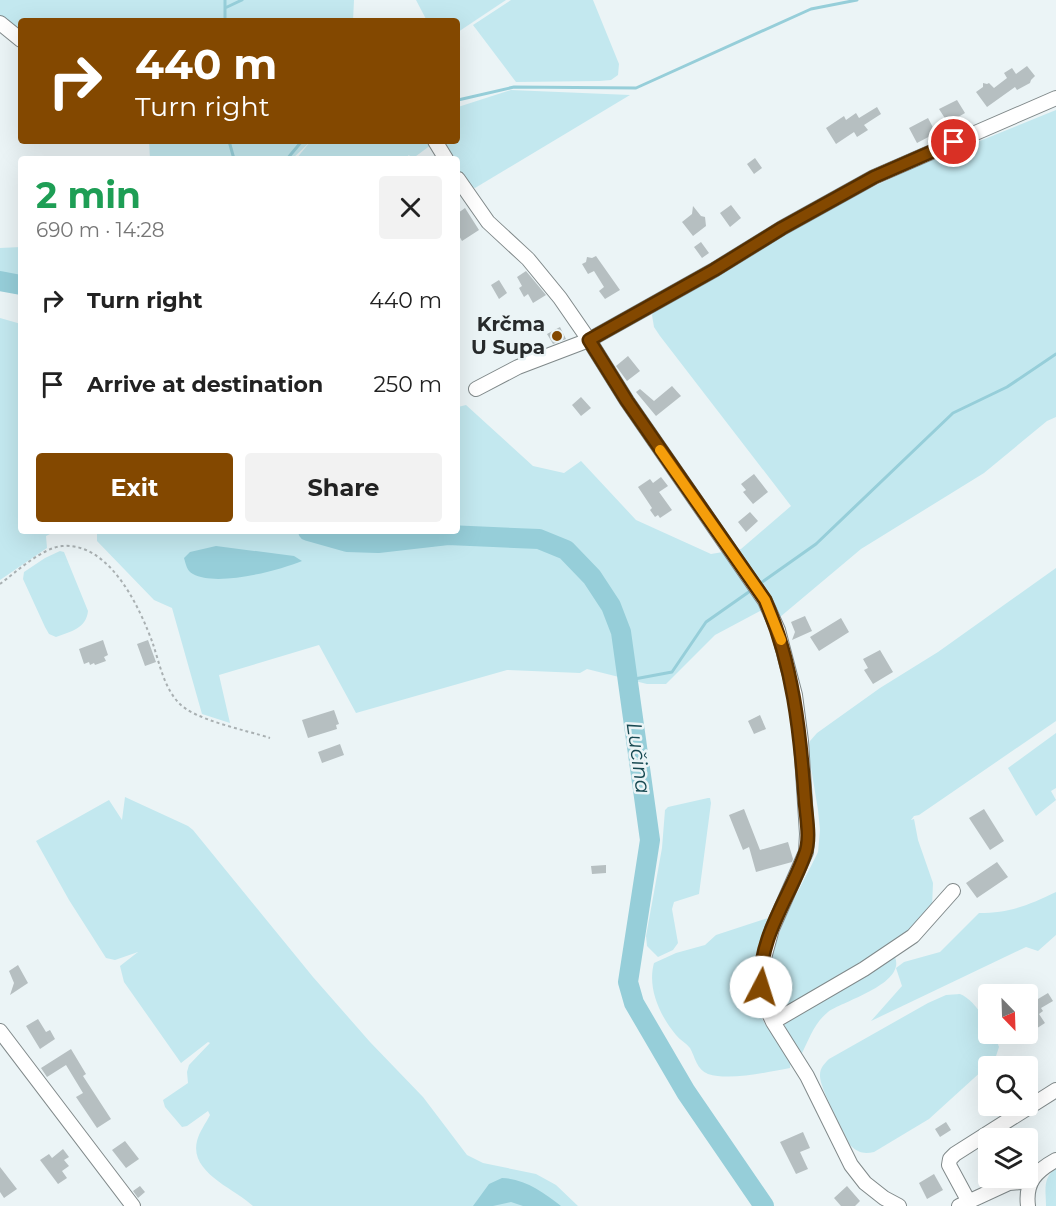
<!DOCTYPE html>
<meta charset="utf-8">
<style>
body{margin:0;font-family:Montserrat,sans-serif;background:#f2f2f2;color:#222;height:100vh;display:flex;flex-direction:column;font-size:22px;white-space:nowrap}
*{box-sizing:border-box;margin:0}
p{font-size:20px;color:#767676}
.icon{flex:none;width:33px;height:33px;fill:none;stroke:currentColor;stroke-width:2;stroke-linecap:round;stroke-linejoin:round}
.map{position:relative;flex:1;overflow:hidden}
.panel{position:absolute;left:18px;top:156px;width:442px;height:378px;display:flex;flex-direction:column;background:#fff;border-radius:6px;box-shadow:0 6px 24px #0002}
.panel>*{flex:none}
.hud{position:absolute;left:18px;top:18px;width:442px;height:126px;border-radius:6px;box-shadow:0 6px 24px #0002;background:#834800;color:#fff;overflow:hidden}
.needle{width:39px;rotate:157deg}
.controls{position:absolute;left:978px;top:984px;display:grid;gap:12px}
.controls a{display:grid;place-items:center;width:60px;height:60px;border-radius:6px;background:#fff;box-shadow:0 6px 24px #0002;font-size:30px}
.pin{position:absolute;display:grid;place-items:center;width:51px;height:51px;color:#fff;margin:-26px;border:3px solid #fff;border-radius:50%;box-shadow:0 2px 6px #0007}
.me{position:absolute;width:66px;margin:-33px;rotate:5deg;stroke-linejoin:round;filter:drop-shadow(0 0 4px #0008)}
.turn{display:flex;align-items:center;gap:21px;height:126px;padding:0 18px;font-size:27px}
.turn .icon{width:78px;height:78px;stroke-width:2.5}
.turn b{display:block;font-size:42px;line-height:51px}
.round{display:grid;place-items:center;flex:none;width:63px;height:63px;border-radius:6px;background:#f2f2f2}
.summary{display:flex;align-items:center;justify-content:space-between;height:102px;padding:0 18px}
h1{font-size:36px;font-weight:700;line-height:45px;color:#1e9e55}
.cta{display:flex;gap:12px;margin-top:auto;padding:12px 18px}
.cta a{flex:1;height:69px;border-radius:6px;background:#834800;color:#fff;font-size:24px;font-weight:700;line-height:69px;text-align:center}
.cta a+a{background:#f2f2f2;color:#222}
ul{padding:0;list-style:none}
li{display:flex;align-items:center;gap:18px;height:84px;padding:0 18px}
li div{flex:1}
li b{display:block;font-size:22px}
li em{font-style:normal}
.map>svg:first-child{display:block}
.green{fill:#c3e8ef}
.water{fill:#96ced9}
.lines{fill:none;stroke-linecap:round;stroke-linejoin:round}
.stream{stroke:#96ced9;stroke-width:3}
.river{stroke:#96ced9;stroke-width:20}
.building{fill:#b6bfc1}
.minor-casing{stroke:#80898a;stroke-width:16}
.path{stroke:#a9b0b2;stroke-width:2;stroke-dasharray:3 3;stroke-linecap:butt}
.minor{stroke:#fff;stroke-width:14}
.route-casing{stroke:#552f00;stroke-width:15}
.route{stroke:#834800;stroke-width:10}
.slow{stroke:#f59e0b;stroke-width:10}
.poi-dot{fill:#834800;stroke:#ebf4f6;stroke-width:2}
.labels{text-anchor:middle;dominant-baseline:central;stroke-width:5;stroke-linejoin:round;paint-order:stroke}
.poi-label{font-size:20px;font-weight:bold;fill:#272a2b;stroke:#ebf4f6;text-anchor:end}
.water-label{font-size:21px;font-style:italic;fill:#184952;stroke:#ebf4f6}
</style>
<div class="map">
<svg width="1056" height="1206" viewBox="0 0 1056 1206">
<rect width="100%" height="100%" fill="#ebf4f6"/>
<path class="green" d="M 0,0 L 354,0 L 353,21 L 21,21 L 21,35 L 0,18 Z
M 416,0 L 506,0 L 458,32 L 458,21 L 427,21 Z
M 511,0 L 593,0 L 619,64 L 618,75 L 611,80 L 600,81 L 516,82 L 473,25 Z
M 511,90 L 630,95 L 475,188 L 467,185 L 458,168 L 458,159 L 452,159 L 442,141 L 458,141 L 458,107 Z
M 1056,110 L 1056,417 L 1047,421 L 984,473 L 861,549 L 780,617 L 760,611 L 715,635 L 666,684 L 647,684 L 587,669 L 580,673 L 507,670 L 356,713 L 319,645 L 219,675 L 230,723 L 202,714 L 172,608 L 154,600 L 97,541 L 97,531 L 458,531 L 458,407 L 466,405 L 533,466 L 564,473 L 581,461 L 636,520 L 711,554 L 741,549 L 791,506 L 660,336 L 654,327 L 652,315 L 656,310 L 722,273 L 797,227 L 860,193 L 913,168 Z
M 149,141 L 431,141 L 431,145 L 412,159 L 409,155 L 404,159 L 296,159 L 310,142 L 292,159 L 150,159 Z
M 21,247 L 21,278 L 0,274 L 0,248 Z
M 0,318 L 21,324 L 21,531 L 56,531 L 46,536 L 47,548 L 0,580 Z
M 60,551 L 64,552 L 88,611 C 86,629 71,631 56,637 L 49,634 L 45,627 L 23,579 L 24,572 L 45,558 Z
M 1056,568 L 1056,721 L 919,815 L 914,816 L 911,820 L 914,819 L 918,840 L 933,883 L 932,907 L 907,937 L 813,992 L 781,1009 L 776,1009 C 753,964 798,894 818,852 L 820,830 L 818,810 L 808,749 L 810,741 L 817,733 L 880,688 L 938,652 Z
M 1056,733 L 1056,788 L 1051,791 L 1056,800 L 1036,816 L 1008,768 Z
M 125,797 L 188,826 L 193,830 L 313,977 L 370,1042 L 423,1097 L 467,1155 L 483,1163 L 536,1174 L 556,1185 L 578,1206 L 253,1206 C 236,1189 189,1173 197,1141 C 199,1132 206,1123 210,1115 L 208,1111 L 187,1126 L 182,1127 L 165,1107 L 163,1100 L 188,1083 L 187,1072 L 189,1065 L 210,1043 L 208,1042 L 181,1063 L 124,982 L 120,966 L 138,952 L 115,960 L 106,958 L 69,900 L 36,841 L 109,800 L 122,820 Z
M 708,798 L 710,798 L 711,803 L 699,894 L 674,902 L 672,909 L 678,943 L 673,950 L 658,957 L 647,946 L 646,936 L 662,848 L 665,810 L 668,807 Z
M 1056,892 L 1056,935 L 1038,951 L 1026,947 L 871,1021 L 902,986 L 896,968 L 904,962 L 940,952 L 979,913 C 1010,913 1029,905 1056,892 Z
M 768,918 C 767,928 760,938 758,948 C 753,970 755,992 760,1013 C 765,1033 793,1047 790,1068 C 767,1072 730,1081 708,1074 C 697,1070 695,1057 690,1048 C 686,1043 680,1040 676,1035 C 660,1016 647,988 654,963 L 676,953 L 705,945 L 716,935 Z
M 895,957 C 906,984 843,1001 828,1012 C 814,1023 809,1040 801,1055 L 788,1034 L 784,1023 Z
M 960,994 C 973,999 988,1020 988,1034 L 994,1034 L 999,1047 L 995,1059 L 929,1119 L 874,1152 C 864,1154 858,1153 850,1145 C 844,1131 819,1088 820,1075 C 820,1068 824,1064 829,1059 L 928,1003 L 946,995 Z
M 1056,1168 L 1056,1206 L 1046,1206 C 1046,1191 1042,1178 1056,1168 Z"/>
<path class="water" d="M 216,546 L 294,556 L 302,561 C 278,571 216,587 193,574 C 187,571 186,565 184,558 L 190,552 Z
M 502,1178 C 525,1179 543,1192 561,1206 L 523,1206 L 511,1202 L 493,1206 L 473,1206 L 489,1184 Z"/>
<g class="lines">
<path class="stream" d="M 225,8 L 242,0
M 225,21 L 225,0
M 458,100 L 514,87 L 636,88 L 811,9 L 857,0
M 229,141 L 234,159
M 287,159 L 302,141
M 758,585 L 816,544 L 953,413 L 1007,387 L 1056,354
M 629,680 L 672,672 L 706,622 L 753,589"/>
<path class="river" d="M 0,281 L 21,285
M 308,531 L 347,542 L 378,543 L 448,535 L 539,539 L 566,550 L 592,577 L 611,606 L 621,632 L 650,840 L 628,982 L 634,1003 L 686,1092 L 764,1206"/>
</g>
<path class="building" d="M 1027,66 L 1035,76 L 1031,80 L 1030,83 L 1017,90 L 1015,87 L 987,107 L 976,92 L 983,87 L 983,83 L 987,84 L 989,83 L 994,88 L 1007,78 L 1004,73 L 1012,68 L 1016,74 Z
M 957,100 L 965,113 L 948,123 L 939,109 Z
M 877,107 L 881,114 L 864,125 L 868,130 L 857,137 L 854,132 L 836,144 L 826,128 L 844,116 L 846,120 L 856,113 L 859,118 Z
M 928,118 L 936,133 L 917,143 L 909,128 Z
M 755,158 L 762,168 L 754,174 L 747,164 Z
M 731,205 L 741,218 L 730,227 L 720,213 Z
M 693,206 L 701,216 L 705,217 L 706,226 L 693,236 L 682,222 L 692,214 Z
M 465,208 L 479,230 L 462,241 L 458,234 L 458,213 Z
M 701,242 L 709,253 L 702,258 L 694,247 Z
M 596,256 L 620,290 L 605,299 L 599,291 L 604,287 L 594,271 L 588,274 L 582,264 L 586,262 L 587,257 L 592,258 Z
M 526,271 L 546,295 L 533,303 L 528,294 L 524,297 L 519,288 L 522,286 L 517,277 Z
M 499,280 L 507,293 L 499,299 L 491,285 Z
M 560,327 L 566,339 L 553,344 L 547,334 Z
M 628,356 L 640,371 L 627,381 L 616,366 Z
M 672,386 L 681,396 L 656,416 L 636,392 L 640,389 L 654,401 Z
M 581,397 L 591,408 L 581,416 L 572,405 Z
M 754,474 L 768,492 L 753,504 L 743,492 L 746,490 L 741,484 Z
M 661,477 L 668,486 L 659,492 L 672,510 L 660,518 L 658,515 L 655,517 L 650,510 L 652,508 L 638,487 L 650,479 L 653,483 Z
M 750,512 L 758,521 L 746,532 L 738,522 Z
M 805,616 L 812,631 L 792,640 L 795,632 L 791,622 Z
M 841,618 L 849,632 L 819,651 L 810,637 Z
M 103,640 L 108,655 L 104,657 L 106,661 L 95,665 L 94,663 L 90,665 L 89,662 L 84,664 L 79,649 Z
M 148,640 L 156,662 L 145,666 L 137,644 Z
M 880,650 L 893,672 L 873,684 L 864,670 L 868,668 L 863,659 Z
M 334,710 L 339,724 L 336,725 L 337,729 L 308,738 L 302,720 Z
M 760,715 L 766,729 L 754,734 L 748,721 Z
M 340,744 L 344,755 L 322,763 L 318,752 Z
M 744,809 L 760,850 L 788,842 L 793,859 L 792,862 L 756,872 L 749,847 L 743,850 L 729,815 Z
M 984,809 L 1004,841 L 990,850 L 969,818 Z
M 997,862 L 1008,877 L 977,898 L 966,883 Z
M 606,865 L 606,873 L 592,874 L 591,866 Z
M 18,965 L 28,983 L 10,995 L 14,983 L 9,971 Z
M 1048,993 L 1053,1001 L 1041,1008 L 1043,1011 L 1039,1014 L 1045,1023 L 1028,1034 L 1028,1005 Z
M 38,1019 L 46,1032 L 50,1030 L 55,1039 L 40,1049 L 26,1026 Z
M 71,1049 L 86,1074 L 83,1076 L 111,1119 L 97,1128 L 76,1097 L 83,1093 L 66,1065 L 47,1077 L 41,1068 Z
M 946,1122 L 951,1130 L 940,1137 L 935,1129 Z
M 803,1132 L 810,1148 L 800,1152 L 808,1169 L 796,1174 L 780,1142 Z
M 125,1141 L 139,1159 L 126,1168 L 112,1150 Z
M 63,1149 L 69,1157 L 64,1160 L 69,1166 L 62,1171 L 67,1178 L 58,1184 L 40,1160 L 49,1154 L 52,1158 Z
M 0,1167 L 17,1189 L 4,1198 L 0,1192 Z
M 934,1174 L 943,1190 L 927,1199 L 919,1183 Z
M 140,1186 L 145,1192 L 138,1198 L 133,1191 Z
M 847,1186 L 860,1201 L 855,1206 L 841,1206 L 834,1198 Z"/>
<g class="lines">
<defs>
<path id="minor" d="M 0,23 L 21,40
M 435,141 L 446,159
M 458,179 L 488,222 L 528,259 L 560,298 L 589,340 L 627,401 L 765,601 L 778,630 L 795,695 L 801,741 L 807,834 L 806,852 L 772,929 L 760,973 L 763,1000 L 773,1022 L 807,1076 L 851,1165 L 865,1183 L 884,1198 L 899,1206
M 476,389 L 518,367 L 589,340 L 714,270 L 782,228 L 874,177 L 1056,98
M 773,1022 L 864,969 L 913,936 L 953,891
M 0,1031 L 133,1206
M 969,1202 L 949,1165 L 950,1159 L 955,1154 L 1056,1090
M 959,1206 L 1009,1183 L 1031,1181
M 1028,1206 C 1025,1182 1036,1171 1056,1160"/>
</defs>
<use href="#minor" class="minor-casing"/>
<path class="path" d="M 0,584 C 16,572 42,548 62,546 C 110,542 140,608 153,644 C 159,662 164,687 178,702 C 193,720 246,730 270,738"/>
<use href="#minor" class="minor"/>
</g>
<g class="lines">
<defs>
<path id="route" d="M 761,987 C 757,939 790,897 805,854 C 811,839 806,816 805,800 C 800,731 793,664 765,600 L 627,401 L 589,340 L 714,270 L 782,228 L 874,177 L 954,142"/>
</defs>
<use href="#route" class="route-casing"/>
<use href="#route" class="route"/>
<path class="slow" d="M 660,450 L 765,600 L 781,640"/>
</g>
<circle class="poi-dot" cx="557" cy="336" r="6"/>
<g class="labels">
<g class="poi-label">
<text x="545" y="324">Krčma<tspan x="545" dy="23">U Supa</tspan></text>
</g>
<g class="water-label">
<text transform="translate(639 758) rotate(82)">Lučina</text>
</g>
</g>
</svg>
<div class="controls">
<a><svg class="needle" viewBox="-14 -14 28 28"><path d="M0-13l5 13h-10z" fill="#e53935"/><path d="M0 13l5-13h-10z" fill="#767676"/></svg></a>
<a><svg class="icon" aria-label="search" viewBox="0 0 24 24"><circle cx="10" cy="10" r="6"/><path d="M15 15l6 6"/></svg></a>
<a><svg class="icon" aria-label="layers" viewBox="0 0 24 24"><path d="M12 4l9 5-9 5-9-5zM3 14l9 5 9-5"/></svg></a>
</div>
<div class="pin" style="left:954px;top:142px;background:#d93025"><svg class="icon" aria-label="arrive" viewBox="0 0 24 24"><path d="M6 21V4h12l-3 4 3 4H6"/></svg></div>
<svg class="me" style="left:761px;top:987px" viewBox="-20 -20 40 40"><circle r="19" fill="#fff"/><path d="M0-13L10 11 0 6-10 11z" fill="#834800"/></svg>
<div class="hud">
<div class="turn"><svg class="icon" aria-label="right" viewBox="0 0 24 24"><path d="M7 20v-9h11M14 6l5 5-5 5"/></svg><div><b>440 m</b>Turn right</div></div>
</div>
<section class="panel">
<div class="summary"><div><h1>2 min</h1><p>690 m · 14:28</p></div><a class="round"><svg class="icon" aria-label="close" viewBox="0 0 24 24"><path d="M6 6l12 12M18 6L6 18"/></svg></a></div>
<ul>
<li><svg class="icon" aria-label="right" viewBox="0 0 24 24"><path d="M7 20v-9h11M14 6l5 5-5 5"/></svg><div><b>Turn right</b></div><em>440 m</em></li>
<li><svg class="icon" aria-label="arrive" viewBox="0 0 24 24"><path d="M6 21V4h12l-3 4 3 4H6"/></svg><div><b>Arrive at destination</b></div><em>250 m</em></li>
</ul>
<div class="cta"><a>Exit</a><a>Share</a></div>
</section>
</div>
